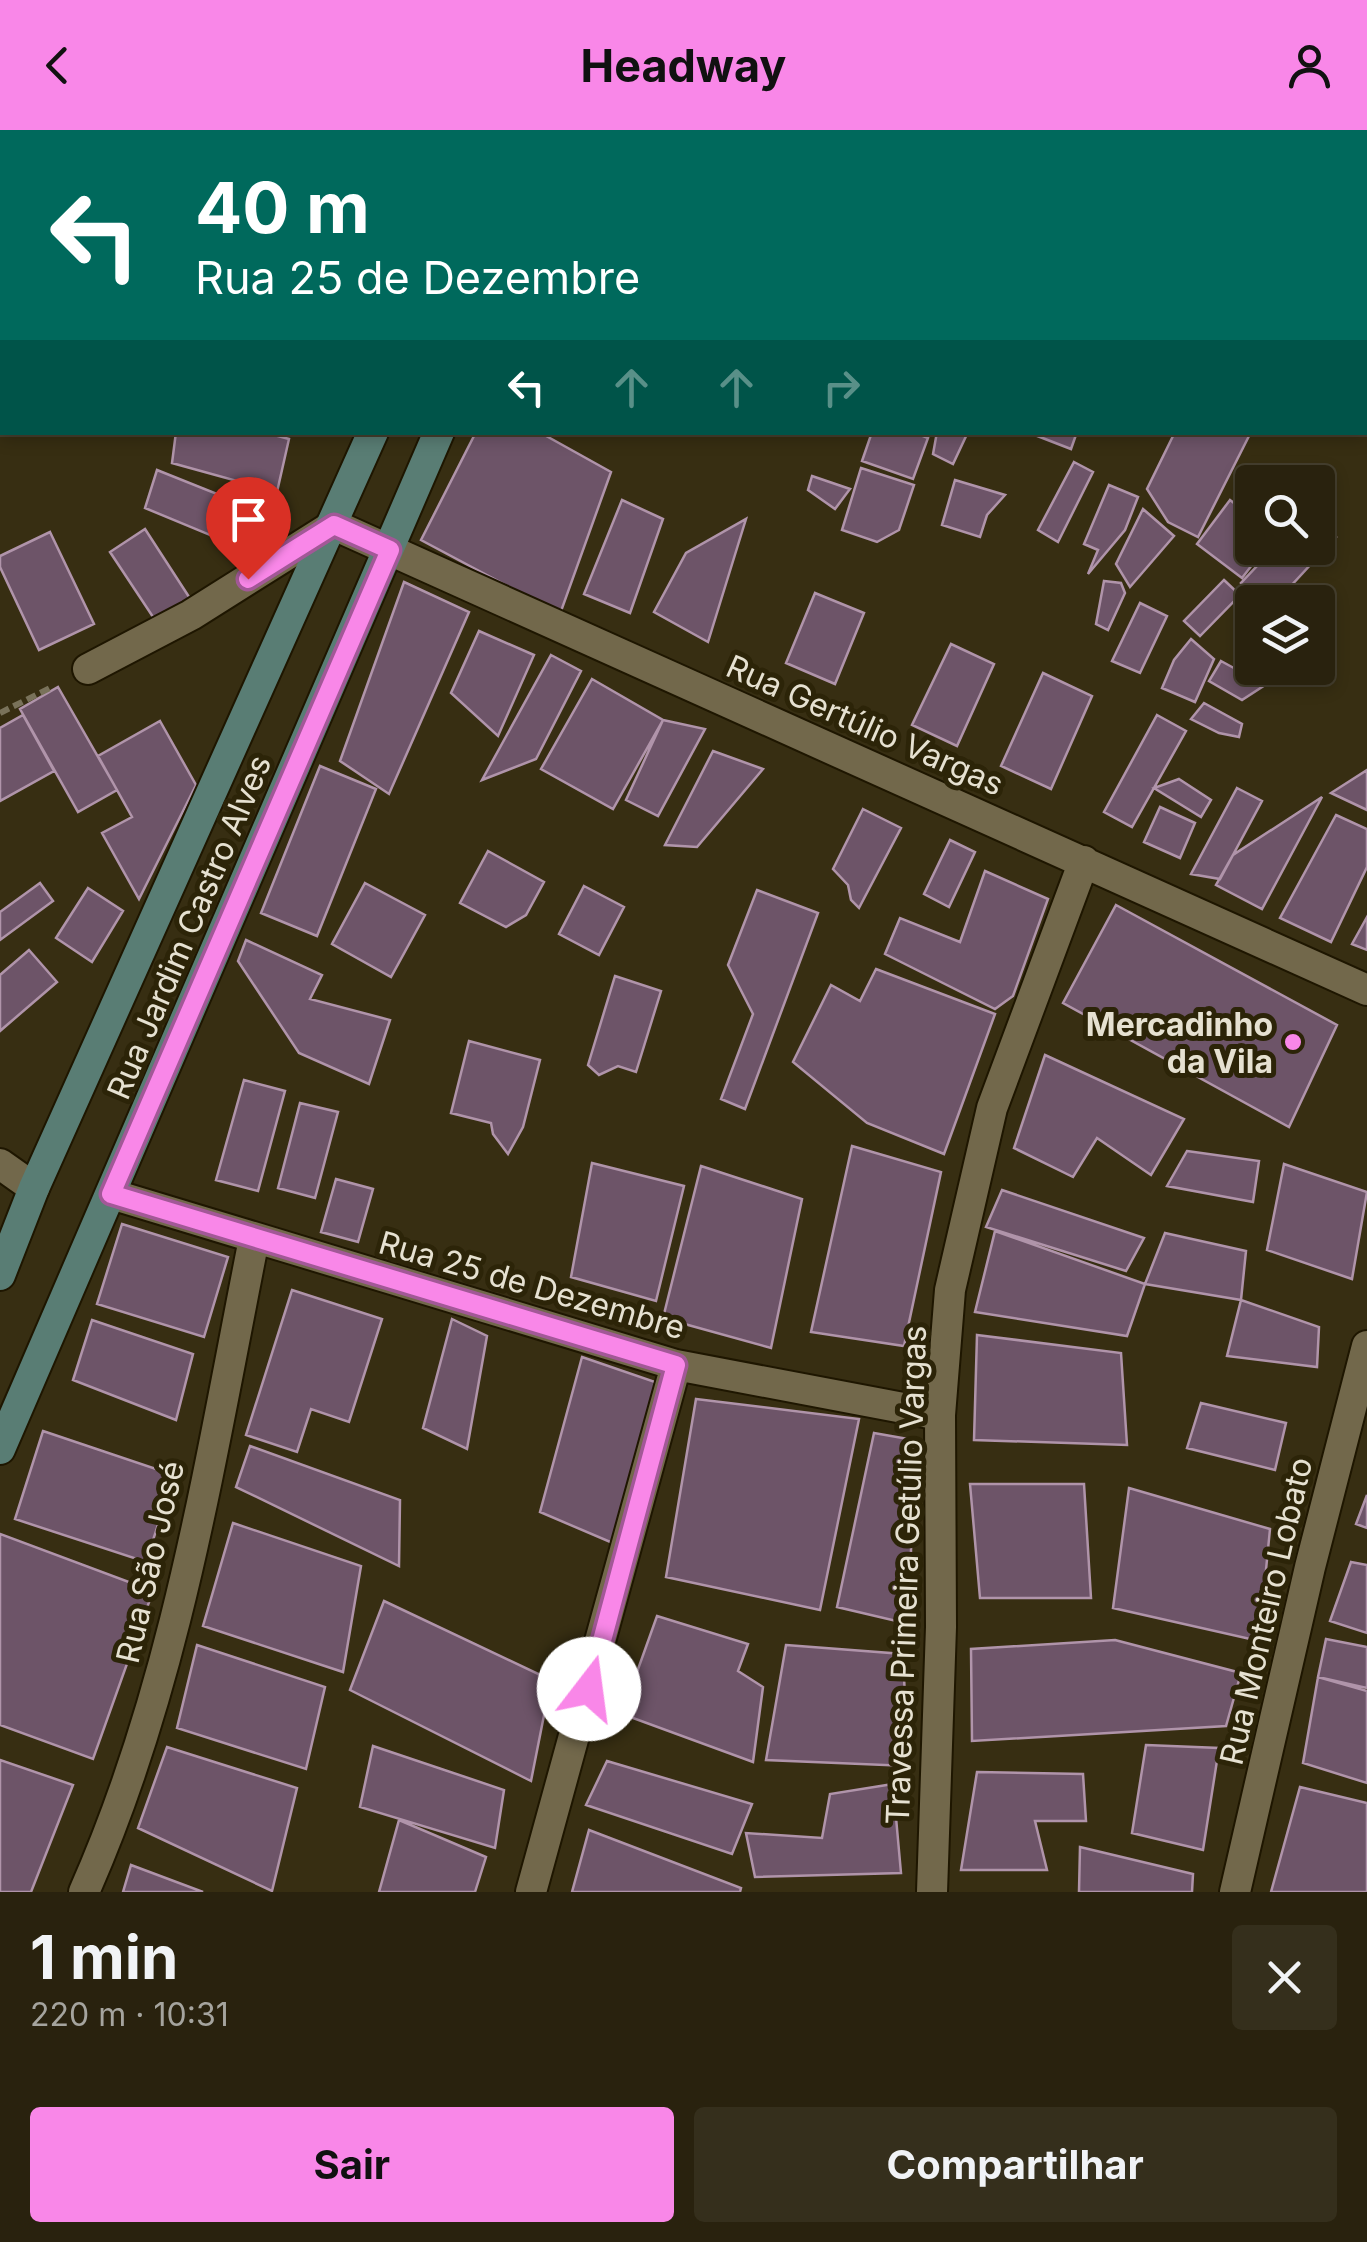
<!DOCTYPE html>
<html lang="pt">
<meta charset="utf-8">
<style>
body{margin:0;font-family:Inter,sans-serif;background:#352f1c;color:#f1f3f6;height:100vh;display:flex;flex-direction:column;font-size:38px;white-space:nowrap}
*{box-sizing:border-box;margin:0}
p{font-size:32px;color:#a5a49e}
.icon{flex:none;width:55px;height:55px;fill:none;stroke:currentColor;stroke-width:2;stroke-linecap:round;stroke-linejoin:round}
.map{position:relative;height:1762px;overflow:hidden}
.panel{display:flex;flex-direction:column;background:#29220e;flex:1}
.panel>*{flex:none}
.top-card{position:absolute;left:0px;top:0px;width:1368px;height:305px;box-shadow:0 5px 15px #0003,0 0 0 2px #453f2e;background:#00695c;color:#fff;overflow:hidden}
.fabs{position:absolute;left:1235px;top:335px;display:grid;gap:20px}
.fabs a{display:grid;place-items:center;width:100px;height:100px;border-radius:10px;background:#29220e;box-shadow:0 5px 15px #0003,0 0 0 2px #453f2e;font-size:50px}
.pin{position:absolute;display:grid;place-items:center;width:85px;height:85px;color:#fff;margin:-102px -42px;border-radius:50% 50% 50% 0;rotate:-45deg;box-shadow:0 0 10px #0007}
.pin .icon{rotate:45deg}
.me{position:absolute;width:110px;margin:-55px;rotate:15deg;stroke-linejoin:round;filter:drop-shadow(0 0 8px #0008)}
.turn{display:flex;align-items:center;gap:35px;height:210px;padding:0 30px;font-size:45px}
.turn .icon{width:130px;height:130px;stroke-width:2.5}
.turn b{display:block;font-size:70px;line-height:85px}
.lanes{display:flex;align-items:center;height:95px;padding:0 30px;background:#0003;justify-content:center;gap:50px;direction:ltr}
.lanes .off{opacity:.35}
.round{display:grid;place-items:center;flex:none;width:105px;height:105px;border-radius:10px;background:#352f1c}
.head{display:flex;align-items:center;justify-content:space-between;height:170px;padding:0 30px}
h1{font-size:60px;font-weight:700;line-height:75px}
.cta{display:flex;gap:20px;margin-top:auto;padding:20px 30px}
.cta a{flex:1;height:115px;border-radius:10px;background:#f987e8;color:#111;font-size:40px;font-weight:700;line-height:115px;text-align:center}
.cta a+a{background:#352f1c;color:#f1f3f6}
header{display:flex;justify-content:space-between;align-items:center;height:130px;padding:0 30px;background:#f987e8;color:#111;font-size:45px;font-weight:700}
.map>svg:first-child{display:block}
.building{fill:#6d5468;stroke:#b094aa;stroke-width:2.5}
.lines{fill:none;stroke-linecap:round;stroke-linejoin:round}
.street-casing{stroke:#1e1600;stroke-width:34}
.secondary-casing{stroke:#1e1600;stroke-width:34}
.path{stroke:#79725a;stroke-width:6;stroke-dasharray:10 5;stroke-linecap:butt}
.street{stroke:#72684b;stroke-width:30}
.secondary{stroke:#597d74;stroke-width:30}
.route-casing{stroke:#a25897;stroke-width:25}
.route{stroke:#f987e8;stroke-width:18}
.poi-dot{fill:#f987e8;stroke:#2c2408;stroke-width:4}
.labels{text-anchor:middle;dominant-baseline:central;stroke-width:10;stroke-linejoin:round;paint-order:stroke}
.street-label{font-size:32px;fill:#e6e1d1;stroke:#2c2408}
.poi-label{font-size:32px;font-weight:bold;fill:#e6e1d1;stroke:#2c2408;text-anchor:end}
</style>
<header><svg class="icon" aria-label="back" viewBox="0 0 24 24"><path d="M15 5l-7 7 7 7"/></svg>Headway<svg class="icon" aria-label="person" viewBox="0 0 24 24"><circle cx="12" cy="8" r="4"/><path d="M4 21q1-7 8-7t8 7"/></svg></header>
<div class="map">
<svg width="1367" height="1762" viewBox="0 0 1367 1762">
<rect width="100%" height="100%" fill="#372e12"/>
<path class="building" d="M 250,0 L 333,0 L 345,2 L 250,2 Z
M 176,302 L 263,302 L 289,309 L 277,362 L 172,333 Z
M 476,302 L 539,302 L 611,342 L 560,484 L 421,410 Z
M 872,302 L 913,302 L 928,308 L 913,349 L 862,331 Z
M 937,302 L 968,302 L 953,334 L 933,324 Z
M 1027,302 L 1077,302 L 1071,319 Z
M 1175,302 L 1251,302 L 1198,407 L 1168,392 L 1147,359 Z
M 1074,332 L 1093,342 L 1058,412 L 1038,400 Z
M 861,338 L 914,355 L 899,400 L 877,412 L 842,400 Z
M 157,340 L 272,386 L 256,424 L 145,378 Z
M 812,346 L 850,359 L 835,379 L 808,360 Z
M 955,350 L 1005,365 L 987,385 L 980,407 L 942,395 Z
M 1109,355 L 1138,367 L 1125,400 L 1088,444 L 1098,420 L 1084,414 Z
M 622,370 L 663,389 L 630,483 L 584,464 Z
M 1230,370 L 1252,387 L 1252,418 L 1265,418 L 1242,448 L 1197,414 Z
M 1143,379 L 1174,406 L 1130,457 L 1116,434 Z
M 746,389 L 708,512 L 654,482 L 686,423 Z
M 1318,390 L 1336,407 L 1276,472 L 1262,472 L 1241,453 L 1274,418 L 1318,418 Z
M 145,399 L 191,470 L 157,493 L 110,422 Z
M 50,402 L 94,494 L 39,520 L 0,437 L 0,426 Z
M 1224,450 L 1240,465 L 1200,506 L 1184,491 Z
M 1104,451 L 1121,453 L 1125,463 L 1108,500 L 1096,494 Z
M 404,452 L 469,482 L 389,664 L 340,631 Z
M 815,463 L 864,483 L 835,554 L 786,533 Z
M 1140,473 L 1167,486 L 1140,543 L 1112,531 Z
M 479,501 L 534,525 L 498,606 L 451,563 Z
M 1191,509 L 1214,529 L 1195,572 L 1162,558 L 1174,530 Z
M 951,514 L 994,534 L 957,616 L 912,595 Z
M 551,525 L 581,541 L 536,629 L 482,650 Z
M 1221,531 L 1265,555 L 1242,570 L 1209,551 Z
M 1257,538 L 1288,538 L 1278,552 Z
M 1043,543 L 1092,566 L 1051,659 L 1001,636 Z
M 592,549 L 663,590 L 613,679 L 541,639 Z
M 58,557 L 117,660 L 78,682 L 20,579 Z
M 1204,573 L 1242,594 L 1239,607 L 1219,603 L 1191,589 Z
M 23,585 L 54,641 L 0,671 L 0,598 Z
M 1157,585 L 1186,601 L 1132,697 L 1104,682 Z
M 663,590 L 705,599 L 658,686 L 626,670 Z
M 160,591 L 196,655 L 139,769 L 102,703 L 132,687 L 98,626 Z
M 713,621 L 763,639 L 697,717 L 665,715 Z
M 320,636 L 376,659 L 317,806 L 261,783 Z
M 1367,640 L 1367,680 L 1331,663 Z
M 1179,649 L 1211,670 L 1201,687 L 1154,658 Z
M 1237,658 L 1262,671 L 1220,749 L 1191,744 Z
M 1322,667 L 1262,779 L 1216,755 L 1233,725 Z
M 1160,677 L 1195,693 L 1180,728 L 1144,712 Z
M 863,679 L 901,698 L 859,778 L 851,770 L 848,755 L 833,739 Z
M 1336,685 L 1367,699 L 1367,737 L 1331,812 L 1280,788 Z
M 950,710 L 975,722 L 949,777 L 924,764 Z
M 488,721 L 544,752 L 526,785 L 506,797 L 460,773 Z
M 985,741 L 1048,769 L 1013,866 L 995,879 L 885,824 L 900,788 L 960,812 Z
M 40,753 L 53,771 L 0,810 L 0,782 Z
M 365,753 L 425,785 L 391,847 L 332,814 Z
M 584,756 L 624,777 L 599,825 L 559,804 Z
M 88,758 L 123,781 L 92,832 L 56,808 Z
M 757,760 L 818,783 L 745,979 L 721,969 L 753,884 L 728,835 Z
M 1116,775 L 1337,895 L 1289,997 L 1063,873 Z
M 1367,787 L 1367,820 L 1352,814 Z
M 246,810 L 322,845 L 310,869 L 390,890 L 369,954 L 299,923 L 238,831 Z
M 29,820 L 57,852 L 0,901 L 0,845 Z
M 876,839 L 995,884 L 944,1024 L 867,993 L 793,932 L 831,855 L 860,871 Z
M 615,846 L 661,861 L 636,942 L 618,936 L 599,945 L 588,935 Z
M 469,911 L 540,930 L 523,997 L 508,1024 L 493,1004 L 491,993 L 451,983 Z
M 1045,925 L 1184,989 L 1151,1045 L 1097,1008 L 1073,1047 L 1014,1018 Z
M 244,950 L 285,961 L 258,1061 L 216,1050 Z
M 300,973 L 338,982 L 315,1068 L 278,1058 Z
M 852,1016 L 941,1042 L 904,1216 L 811,1202 Z
M 1187,1021 L 1259,1031 L 1253,1072 L 1167,1056 Z
M 592,1033 L 684,1056 L 656,1171 L 571,1147 Z
M 1284,1034 L 1367,1062 L 1352,1149 L 1267,1120 Z
M 701,1036 L 802,1069 L 771,1218 L 663,1188 Z
M 336,1049 L 373,1059 L 358,1112 L 321,1102 Z
M 1002,1060 L 1144,1108 L 1126,1141 L 986,1097 Z
M 122,1094 L 228,1127 L 204,1207 L 97,1174 Z
M 995,1101 L 1145,1154 L 1127,1206 L 975,1182 Z
M 1165,1103 L 1246,1121 L 1241,1170 L 1145,1154 Z
M 292,1160 L 382,1189 L 349,1292 L 311,1279 L 297,1322 L 246,1305 Z
M 1241,1170 L 1319,1197 L 1317,1237 L 1227,1226 Z
M 452,1189 L 487,1206 L 467,1319 L 423,1298 Z
M 92,1190 L 193,1224 L 176,1290 L 73,1250 Z
M 977,1205 L 1121,1223 L 1127,1315 L 974,1310 Z
M 582,1227 L 658,1253 L 615,1414 L 540,1382 Z
M 696,1269 L 859,1289 L 820,1480 L 666,1447 Z
M 1201,1273 L 1286,1293 L 1275,1340 L 1187,1318 Z
M 43,1301 L 174,1345 L 146,1432 L 15,1389 Z
M 874,1303 L 914,1310 L 909,1494 L 837,1477 Z
M 250,1316 L 400,1370 L 399,1436 L 236,1357 Z
M 970,1354 L 1084,1354 L 1091,1468 L 980,1468 Z
M 1129,1358 L 1270,1399 L 1259,1511 L 1113,1478 Z
M 1367,1365 L 1367,1398 L 1356,1394 Z
M 233,1393 L 361,1436 L 343,1542 L 203,1496 Z
M 0,1404 L 153,1461 L 93,1629 L 0,1595 Z
M 1351,1432 L 1367,1435 L 1367,1503 L 1330,1491 Z
M 384,1471 L 551,1550 L 531,1651 L 350,1560 Z
M 657,1486 L 748,1514 L 738,1541 L 763,1557 L 753,1632 L 622,1584 Z
M 1326,1509 L 1367,1517 L 1367,1558 L 1318,1547 Z
M 1115,1510 L 1241,1543 L 1226,1596 L 972,1611 L 971,1519 Z
M 197,1515 L 325,1557 L 306,1639 L 177,1598 Z
M 786,1515 L 903,1524 L 908,1636 L 766,1630 Z
M 1318,1547 L 1367,1561 L 1367,1653 L 1303,1633 Z
M 1146,1615 L 1219,1618 L 1203,1720 L 1132,1703 Z
M 373,1616 L 504,1660 L 495,1718 L 360,1677 Z
M 167,1617 L 297,1658 L 272,1761 L 138,1698 Z
M 0,1630 L 73,1655 L 31,1762 L 0,1762 Z
M 607,1631 L 752,1674 L 732,1724 L 586,1675 Z
M 977,1642 L 1083,1644 L 1086,1691 L 1035,1691 L 1047,1740 L 961,1740 Z
M 893,1654 L 901,1743 L 755,1747 L 746,1703 L 822,1708 L 830,1664 Z
M 1300,1657 L 1367,1673 L 1367,1762 L 1271,1762 Z
M 399,1690 L 486,1727 L 475,1762 L 379,1762 Z
M 589,1700 L 741,1758 L 740,1762 L 572,1762 Z
M 1080,1717 L 1193,1744 L 1192,1762 L 1079,1762 Z
M 131,1735 L 203,1762 L 123,1762 Z"/>
<g class="lines">
<defs>
<path id="street" d="M 455,0 L 465,2
M 1256,0 L 1276,2
M 1365,14 L 1367,14
M 88,539 L 191,485 L 334,395 L 1367,860
M 0,1034 L 34,1058
M 111,1064 L 676,1235 L 940,1285
M 84,1762 C 176,1555 210,1330 254,1109
M 531,1762 L 676,1235
M 932,1762 L 941,1497 L 940,1285 L 950,1160 L 992,978 L 1084,731
M 1235,1762 L 1310,1437 L 1367,1216"/>
<path id="secondary" d="M 480,2 L 481,0
M 546,2 L 547,0
M 0,1145 L 34,1058 L 373,302
M 0,1319 L 439,302"/>
</defs>
<use href="#street" class="street-casing"/>
<use href="#secondary" class="secondary-casing"/>
<path class="path" d="M 0,583 L 52,557"/>
<use href="#street" class="street"/>
<use href="#secondary" class="secondary"/>
</g>
<g class="lines">
<defs>
<path id="route" d="M 248,449 L 334,395 L 390,420 L 111,1064 L 676,1235 L 589,1559"/>
</defs>
<use href="#route" class="route-casing"/>
<use href="#route" class="route"/>
</g>
<circle class="poi-dot" cx="1293" cy="912" r="10"/>
<g class="labels">
<g class="street-label">
<text transform="translate(865 595) rotate(24)">Rua Gertúlio Vargas</text>
<text transform="translate(189 797) rotate(-67)">Rua Jardim Castro Alves</text>
<text transform="translate(532 1155) rotate(16)">Rua 25 de Dezembre</text>
<text transform="translate(150 1432) rotate(-77)">Rua São José</text>
<text transform="translate(906 1445) rotate(-88)">Travessa Primeira Getúlio Vargas</text>
<text transform="translate(1266 1481) rotate(-77)">Rua Monteiro Lobato</text>
</g>
<g class="poi-label">
<text x="1273" y="894">Mercadinho<tspan x="1273" dy="37">da Vila</tspan></text>
</g>
</g>
</svg>
<div class="fabs">
<a><svg class="icon" aria-label="search" viewBox="0 0 24 24"><circle cx="10" cy="10" r="6"/><path d="M15 15l6 6"/></svg></a>
<a><svg class="icon" aria-label="layers" viewBox="0 0 24 24"><path d="M12 4l9 5-9 5-9-5zM3 14l9 5 9-5"/></svg></a>
</div>
<div class="pin" style="left:248px;top:449px;background:#d93025"><svg class="icon" aria-label="arrive" viewBox="0 0 24 24"><path d="M6 21V4h12l-3 4 3 4H6"/></svg></div>
<svg class="me" style="left:589px;top:1559px" viewBox="-20 -20 40 40"><circle r="19" fill="#fff"/><path d="M0-13L10 11 0 6-10 11z" fill="#f987e8"/></svg>
<div class="top-card">
<div class="turn"><svg class="icon" aria-label="left" viewBox="0 0 24 24"><path d="M17 20v-9H6M10 6l-5 5 5 5"/></svg><div><b>40 m</b>Rua 25 de Dezembre</div></div>
<div class="lanes"><svg class="icon" aria-label="left" viewBox="0 0 24 24"><path d="M17 20v-9H6M10 6l-5 5 5 5"/></svg><svg class="icon off" aria-label="ahead" viewBox="0 0 24 24"><path d="M12 20V5M6 11l6-6 6 6"/></svg><svg class="icon off" aria-label="ahead" viewBox="0 0 24 24"><path d="M12 20V5M6 11l6-6 6 6"/></svg><svg class="icon off" aria-label="right" viewBox="0 0 24 24"><path d="M7 20v-9h11M14 6l5 5-5 5"/></svg></div>
</div>
</div>
<section class="panel">
<div class="head"><div><h1>1 min</h1><p>220 m · 10:31</p></div><a class="round"><svg class="icon" aria-label="close" viewBox="0 0 24 24"><path d="M6 6l12 12M18 6L6 18"/></svg></a></div>
<div class="cta"><a>Sair</a><a>Compartilhar</a></div>
</section>
